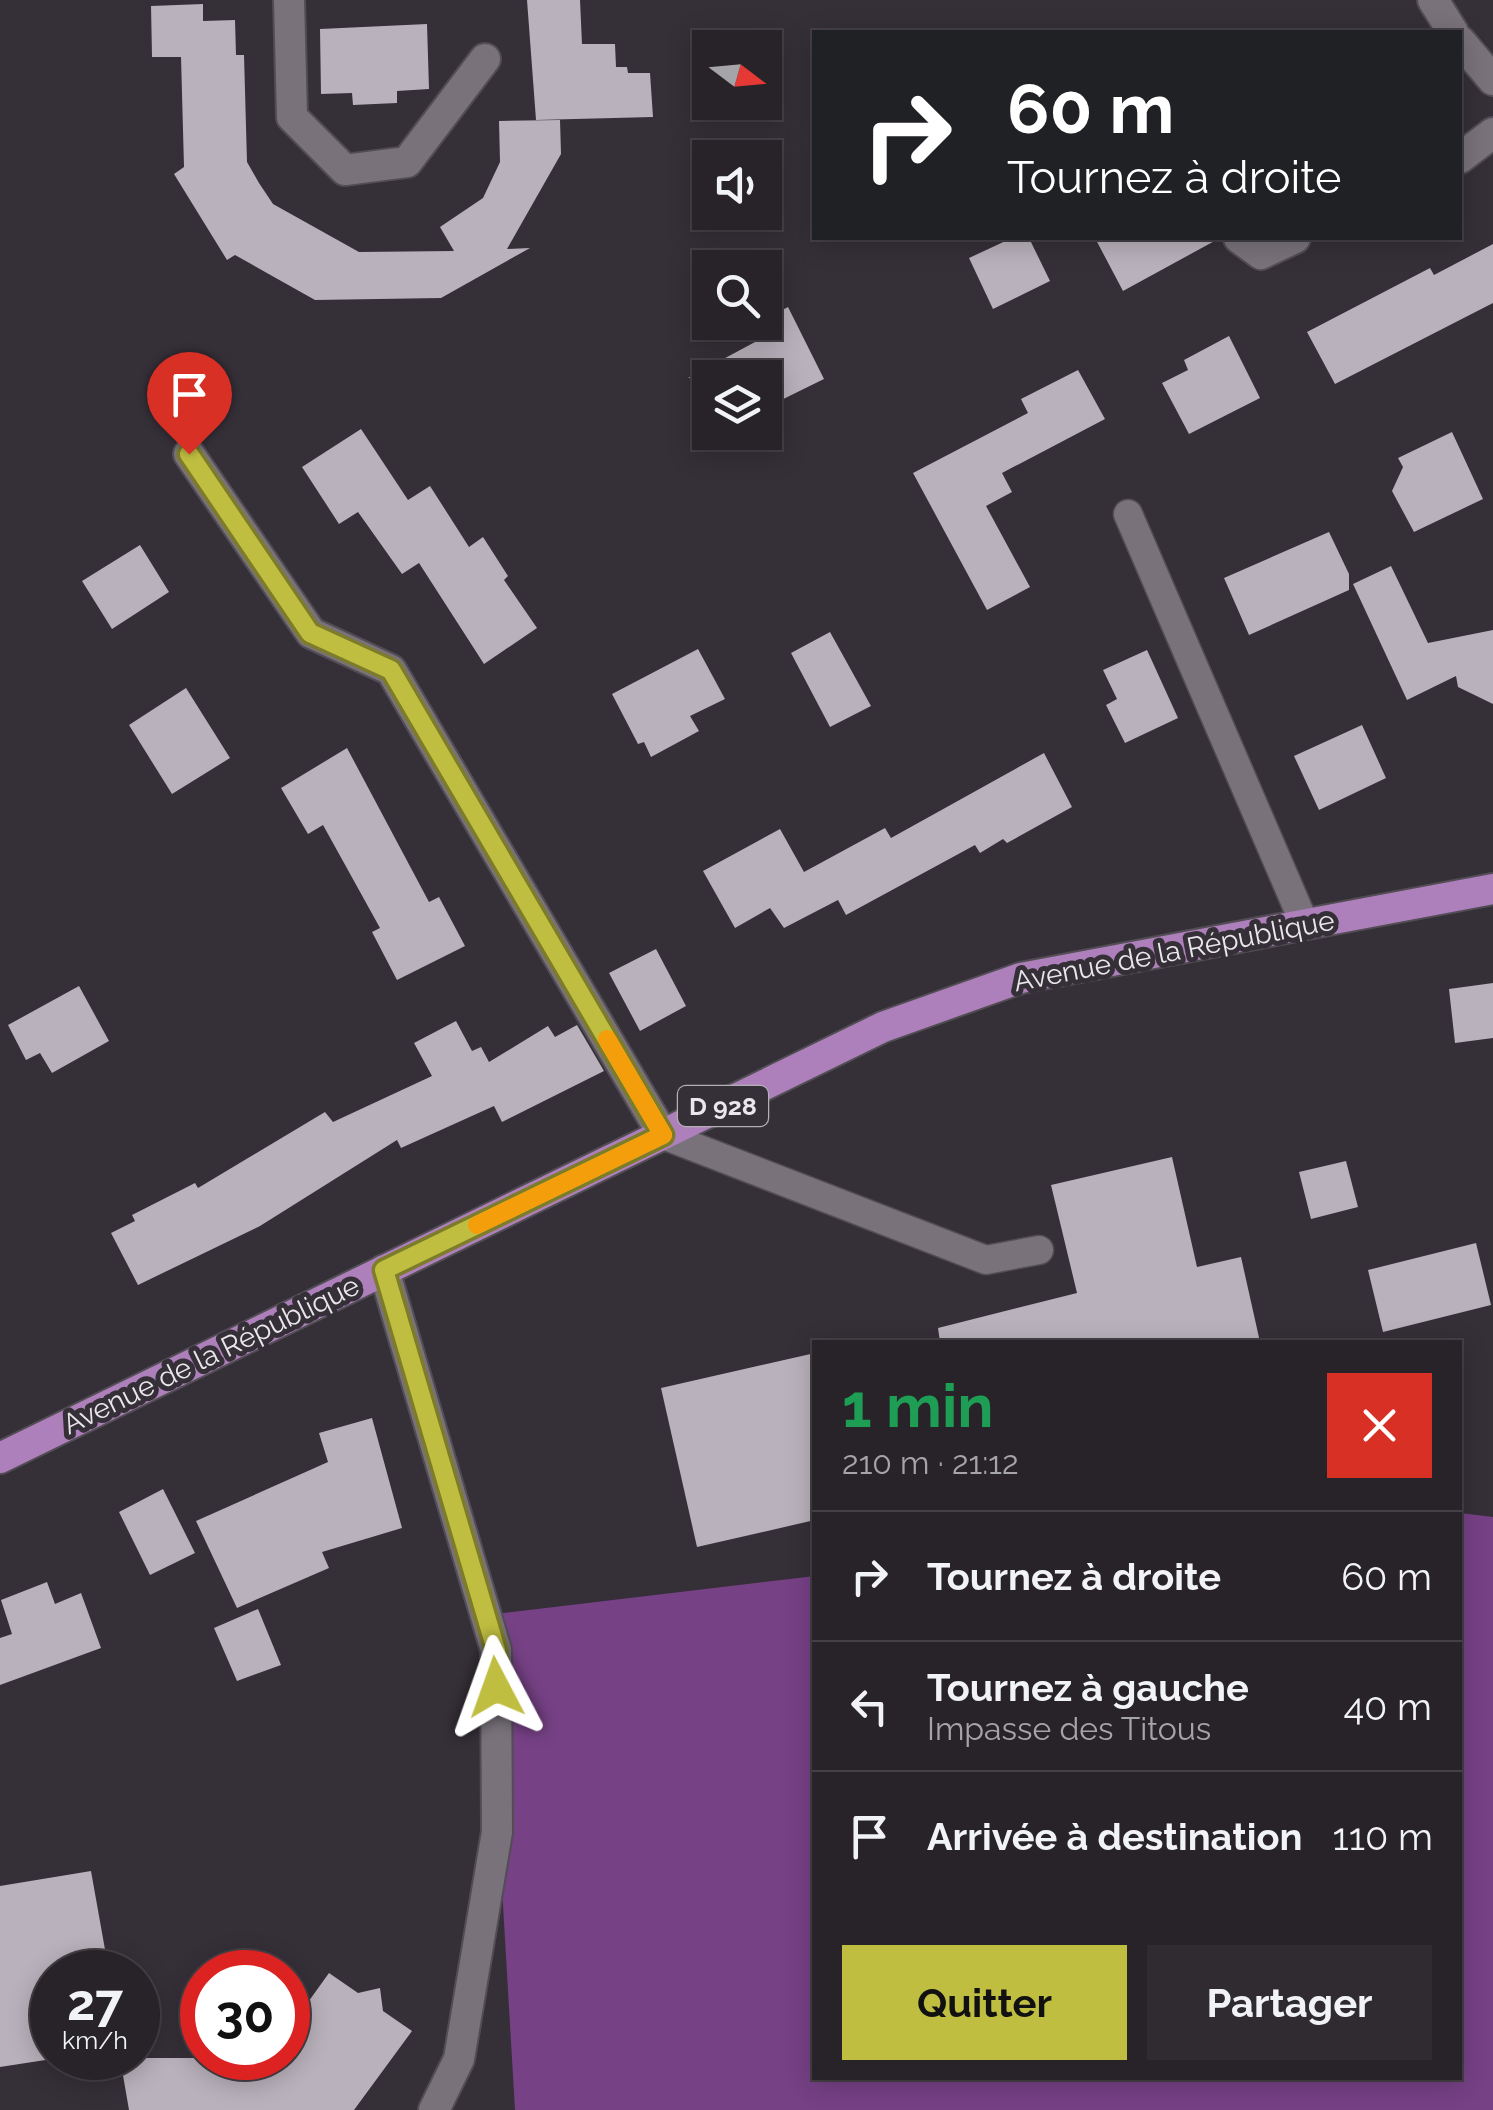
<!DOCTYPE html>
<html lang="fr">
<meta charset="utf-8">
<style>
body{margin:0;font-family:Raleway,sans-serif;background:#302b31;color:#f1f3f6;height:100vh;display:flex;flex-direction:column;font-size:38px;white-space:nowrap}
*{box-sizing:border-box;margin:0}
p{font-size:32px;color:#a5a4a8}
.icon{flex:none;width:55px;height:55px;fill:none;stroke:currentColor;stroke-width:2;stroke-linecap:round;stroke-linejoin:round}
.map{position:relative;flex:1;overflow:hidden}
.side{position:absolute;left:812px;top:1340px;width:650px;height:740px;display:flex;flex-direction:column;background:#282329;border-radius:0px;box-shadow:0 5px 25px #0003,0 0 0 2px #444046}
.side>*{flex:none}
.guide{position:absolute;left:812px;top:30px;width:650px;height:210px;border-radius:0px;box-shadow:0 5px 25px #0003,0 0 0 2px #444046;background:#202124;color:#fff;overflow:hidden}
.needle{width:65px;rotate:106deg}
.controls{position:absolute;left:692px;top:30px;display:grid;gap:20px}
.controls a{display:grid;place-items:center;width:90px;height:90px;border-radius:0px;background:#282329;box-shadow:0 5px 25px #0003,0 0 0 2px #444046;font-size:50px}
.speed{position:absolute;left:30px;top:1950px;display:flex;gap:20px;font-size:50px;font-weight:700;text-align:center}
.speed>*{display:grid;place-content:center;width:130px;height:130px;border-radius:50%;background:#282329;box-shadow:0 5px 25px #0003,0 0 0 2px #444046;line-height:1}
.speed small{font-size:25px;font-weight:400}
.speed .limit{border:15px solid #d22;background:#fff;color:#111}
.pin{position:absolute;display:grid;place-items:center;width:85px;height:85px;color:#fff;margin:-102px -42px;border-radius:50% 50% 50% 0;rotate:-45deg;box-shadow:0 0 10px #0007}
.pin .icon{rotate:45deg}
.me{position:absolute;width:110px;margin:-55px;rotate:356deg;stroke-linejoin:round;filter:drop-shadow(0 0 8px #0008)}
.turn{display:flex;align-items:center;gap:35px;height:210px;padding:0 30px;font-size:45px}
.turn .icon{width:130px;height:130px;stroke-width:2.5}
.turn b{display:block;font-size:70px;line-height:85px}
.round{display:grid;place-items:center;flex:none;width:105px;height:105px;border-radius:0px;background:#302b31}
.summary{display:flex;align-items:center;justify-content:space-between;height:170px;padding:0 30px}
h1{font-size:60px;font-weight:700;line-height:75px;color:#1e9e55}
.primary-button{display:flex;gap:20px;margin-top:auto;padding:20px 30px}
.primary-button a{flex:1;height:115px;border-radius:0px;background:#c0be41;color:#111;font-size:40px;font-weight:700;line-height:115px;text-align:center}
.primary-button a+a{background:#302b31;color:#f1f3f6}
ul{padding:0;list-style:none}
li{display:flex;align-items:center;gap:30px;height:130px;padding:0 30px;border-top:2px solid #444046}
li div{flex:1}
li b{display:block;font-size:38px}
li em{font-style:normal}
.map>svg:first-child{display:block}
.green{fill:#764185}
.building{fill:#b9b1bb}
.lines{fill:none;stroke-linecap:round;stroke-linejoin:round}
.lane-casing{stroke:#524d54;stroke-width:31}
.street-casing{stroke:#524d54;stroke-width:34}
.primary-casing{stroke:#524d54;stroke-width:34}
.lane{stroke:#79727b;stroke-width:28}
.street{stroke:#79727b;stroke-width:30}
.primary{stroke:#ae80bb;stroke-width:30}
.route-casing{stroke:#7d7c2a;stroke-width:25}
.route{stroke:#c0be41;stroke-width:18}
.slow{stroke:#f59e0b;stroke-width:18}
.labels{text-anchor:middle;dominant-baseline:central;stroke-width:10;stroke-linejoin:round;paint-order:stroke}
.shield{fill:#352f37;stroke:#b4afb5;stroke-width:2.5}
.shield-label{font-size:25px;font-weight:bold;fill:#eae6eb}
.street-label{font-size:28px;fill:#eae6eb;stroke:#352f37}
</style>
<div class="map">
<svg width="1493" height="2110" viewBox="0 0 1493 2110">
<rect width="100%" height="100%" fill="#352f37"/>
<path class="green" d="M 1460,1513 L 1493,1517 L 1493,2110 L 515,2110 L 486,1615 L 815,1576 L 815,2078 L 1460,2078 Z"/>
<path class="building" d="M 527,0 L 580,0 L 582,44 L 615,44 L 616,67 L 627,67 L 628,73 L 650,73 L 653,117 L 536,120 Z
M 203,4 L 203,21 L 235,20 L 236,55 L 244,55 L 247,162 L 259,183 L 273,204 L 359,252 L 454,251 L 440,227 L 483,198 L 500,162 L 499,121 L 560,120 L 561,154 L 507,249 L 530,248 L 441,298 L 315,300 L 235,255 L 227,260 L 174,174 L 184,167 L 181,57 L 152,57 L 151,6 Z
M 427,24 L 429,89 L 397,91 L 397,103 L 353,105 L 352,93 L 321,94 L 320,29 Z
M 1012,238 L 1029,238 L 1050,281 L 993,309 L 969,258 Z
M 1095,238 L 1220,238 L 1123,291 Z
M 1493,244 L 1493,303 L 1335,384 L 1307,332 L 1430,268 L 1434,275 Z
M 788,307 L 824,379 L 765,408 L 765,378 L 688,378 L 755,342 L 748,327 L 765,322 L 765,319 Z
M 1229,336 L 1260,398 L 1189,434 L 1162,383 L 1188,370 L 1184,360 Z
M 1078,370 L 1105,419 L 1002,473 L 1012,492 L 986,506 L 1030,587 L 987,610 L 913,473 L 1028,413 L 1021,399 Z
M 361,429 L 408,500 L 430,486 L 469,547 L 483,537 L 508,576 L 504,580 L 537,628 L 484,664 L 419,563 L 402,574 L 358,512 L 339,524 L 302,467 Z
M 1452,432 L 1483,499 L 1414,532 L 1392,491 L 1403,467 L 1398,458 Z
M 1329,532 L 1349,574 L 1349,590 L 1249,635 L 1224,578 Z
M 140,545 L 169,592 L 112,629 L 82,581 Z
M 1391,566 L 1428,643 L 1493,630 L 1493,704 L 1458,687 L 1456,676 L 1407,700 L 1353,584 Z
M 830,632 L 871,706 L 830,727 L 791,653 Z
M 698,649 L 725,699 L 690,716 L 699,731 L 651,757 L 644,742 L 638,744 L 612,694 Z
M 1147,650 L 1178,718 L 1125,743 L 1106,705 L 1117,699 L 1103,670 Z
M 186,688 L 230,758 L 172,794 L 129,725 Z
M 1362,725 L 1386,778 L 1319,810 L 1294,756 Z
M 347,748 L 429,902 L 439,897 L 465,946 L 397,980 L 372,932 L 380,928 L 323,825 L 308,834 L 281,788 Z
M 1044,753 L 1072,807 L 1007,843 L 1003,839 L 980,853 L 975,845 L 846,915 L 838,900 L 784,928 L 770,908 L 735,928 L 703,871 L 780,829 L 804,872 L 885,828 L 891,838 Z
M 656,949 L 686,1006 L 640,1031 L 609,973 Z
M 1493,983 L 1493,1038 L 1455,1043 L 1449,989 Z
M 79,986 L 109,1041 L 52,1073 L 40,1053 L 26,1060 L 8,1025 Z
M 456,1021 L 472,1051 L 481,1047 L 489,1062 L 548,1026 L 555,1037 L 577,1025 L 604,1071 L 502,1122 L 494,1106 L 401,1148 L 397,1140 L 260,1226 L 138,1285 L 111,1233 L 135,1221 L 132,1215 L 195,1183 L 198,1188 L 325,1112 L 333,1122 L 432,1076 L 414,1043 Z
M 1172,1157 L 1197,1267 L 1241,1257 L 1260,1342 L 940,1342 L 938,1328 L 1077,1293 L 1051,1185 Z
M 1346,1161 L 1358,1207 L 1311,1219 L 1299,1172 Z
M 1476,1243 L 1491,1305 L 1383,1332 L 1368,1270 Z
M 815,1353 L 815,1520 L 697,1547 L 661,1388 Z
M 372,1418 L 402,1528 L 322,1552 L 329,1568 L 237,1608 L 196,1521 L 328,1462 L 319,1433 Z
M 163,1489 L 195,1553 L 150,1575 L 119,1512 Z
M 47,1582 L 55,1604 L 81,1593 L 101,1648 L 0,1685 L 0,1638 L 12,1634 L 1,1600 Z
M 258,1609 L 281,1665 L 237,1681 L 214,1628 Z
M 91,1871 L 109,1972 L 52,1972 L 52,2059 L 0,2067 L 0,1886 Z
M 329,1973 L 358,1993 L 380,1988 L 383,2011 L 412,2031 L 354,2110 L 129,2110 L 120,2058 L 288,2058 L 288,2030 Z"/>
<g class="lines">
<defs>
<path id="lane" d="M 1128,514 L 1305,925
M 663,1135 L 986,1260 L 1039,1250"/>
<path id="street" d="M 289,0 L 292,117 L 345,170 L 407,162 L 485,59
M 1433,0 L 1453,32
M 1460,41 L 1493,80
M 1460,158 L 1493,133
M 1239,238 L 1261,254 L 1295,238
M 189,454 L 311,633 L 391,670 L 663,1135
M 384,1270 L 496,1650 L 497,1832 L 459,2059 L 434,2110"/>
<path id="primary" d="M 0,1458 L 883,1027 L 1021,978 L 1493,889"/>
</defs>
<use href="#lane" class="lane-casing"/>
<use href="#street" class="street-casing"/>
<use href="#primary" class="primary-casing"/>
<use href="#lane" class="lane"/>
<use href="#street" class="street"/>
<use href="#primary" class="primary"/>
</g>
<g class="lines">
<defs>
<path id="route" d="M 189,454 L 310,633 L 391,670 L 663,1135 L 384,1270 L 496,1650 L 496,1687"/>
</defs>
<use href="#route" class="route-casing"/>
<use href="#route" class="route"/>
<path class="slow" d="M 477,1225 L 663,1135 L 607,1039"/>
</g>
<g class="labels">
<rect class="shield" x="678" y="1086" width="90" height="40" rx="8"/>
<g class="shield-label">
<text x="723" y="1106">D 928</text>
</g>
<g class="street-label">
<text transform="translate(1174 951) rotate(-11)">Avenue de la République</text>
<text transform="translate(211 1355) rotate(-26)">Avenue de la République</text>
</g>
</g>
</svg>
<div class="controls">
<a><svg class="needle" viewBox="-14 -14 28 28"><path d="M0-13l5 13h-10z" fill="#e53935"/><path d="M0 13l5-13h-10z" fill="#a5a4a8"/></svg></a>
<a><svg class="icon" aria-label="sound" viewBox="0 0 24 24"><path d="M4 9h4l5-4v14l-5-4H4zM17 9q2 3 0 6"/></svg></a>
<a><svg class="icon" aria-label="search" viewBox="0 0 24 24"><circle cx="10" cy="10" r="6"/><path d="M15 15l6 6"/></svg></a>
<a><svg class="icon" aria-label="layers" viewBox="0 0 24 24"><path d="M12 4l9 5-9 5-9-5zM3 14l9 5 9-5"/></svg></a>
</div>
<div class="speed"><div>27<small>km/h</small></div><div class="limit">30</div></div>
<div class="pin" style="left:189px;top:454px;background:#d93025"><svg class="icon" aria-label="arrive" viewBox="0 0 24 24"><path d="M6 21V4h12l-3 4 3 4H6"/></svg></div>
<svg class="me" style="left:496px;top:1687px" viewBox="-20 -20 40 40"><path d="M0-17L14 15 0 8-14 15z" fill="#c0be41" stroke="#fff" stroke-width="4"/></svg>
<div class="guide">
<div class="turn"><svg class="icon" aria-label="right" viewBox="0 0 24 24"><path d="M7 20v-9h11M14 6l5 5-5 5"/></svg><div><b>60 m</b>Tournez à droite</div></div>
</div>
<section class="side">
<div class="summary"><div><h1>1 min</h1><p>210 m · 21:12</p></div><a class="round" style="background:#d93025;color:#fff"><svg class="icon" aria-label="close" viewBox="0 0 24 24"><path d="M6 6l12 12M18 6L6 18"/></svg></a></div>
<ul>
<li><svg class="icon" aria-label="right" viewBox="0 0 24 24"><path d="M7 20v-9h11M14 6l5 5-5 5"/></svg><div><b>Tournez à droite</b></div><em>60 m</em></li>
<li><svg class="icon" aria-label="left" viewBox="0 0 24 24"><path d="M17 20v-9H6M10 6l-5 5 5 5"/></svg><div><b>Tournez à gauche</b><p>Impasse des Titous</p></div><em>40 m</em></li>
<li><svg class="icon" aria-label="arrive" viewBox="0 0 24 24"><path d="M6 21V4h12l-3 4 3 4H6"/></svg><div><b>Arrivée à destination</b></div><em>110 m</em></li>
</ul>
<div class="primary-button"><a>Quitter</a><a>Partager</a></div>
</section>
</div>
